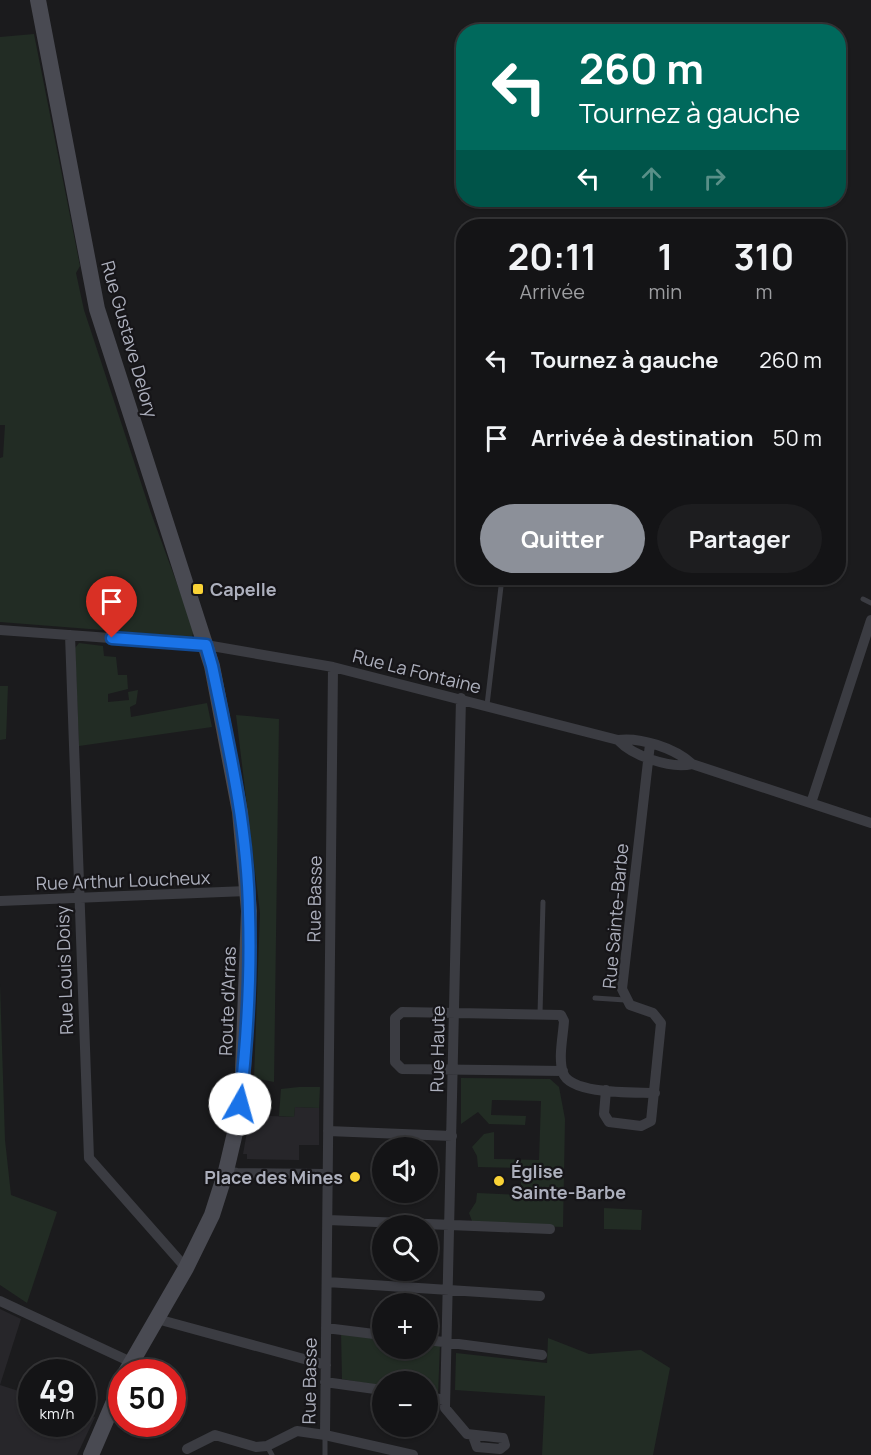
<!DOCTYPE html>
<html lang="fr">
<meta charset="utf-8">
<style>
body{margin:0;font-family:Manrope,sans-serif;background:#1d1d1f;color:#f1f3f6;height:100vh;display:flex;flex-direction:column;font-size:22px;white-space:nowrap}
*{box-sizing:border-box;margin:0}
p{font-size:20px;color:#9d9ea1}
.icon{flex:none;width:33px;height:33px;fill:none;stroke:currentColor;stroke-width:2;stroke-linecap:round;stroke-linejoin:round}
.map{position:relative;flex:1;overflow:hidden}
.details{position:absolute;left:456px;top:219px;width:390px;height:366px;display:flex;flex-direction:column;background:#141416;border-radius:24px;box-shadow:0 2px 4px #0004,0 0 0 2px #333335}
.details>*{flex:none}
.top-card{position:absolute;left:456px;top:24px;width:390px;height:183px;border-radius:24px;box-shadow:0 2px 4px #0004,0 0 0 2px #333335;background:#00695c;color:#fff;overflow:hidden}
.buttons{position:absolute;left:372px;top:1137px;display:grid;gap:12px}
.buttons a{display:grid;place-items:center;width:66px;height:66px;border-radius:50%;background:#141416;box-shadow:0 2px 4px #0004,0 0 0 2px #333335;font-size:30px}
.speed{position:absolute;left:18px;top:1359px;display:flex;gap:12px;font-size:30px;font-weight:700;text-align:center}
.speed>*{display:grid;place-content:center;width:78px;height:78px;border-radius:50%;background:#141416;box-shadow:0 2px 4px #0004,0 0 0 2px #333335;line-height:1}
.speed small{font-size:15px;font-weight:400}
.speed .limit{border:9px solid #d22;background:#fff;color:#111}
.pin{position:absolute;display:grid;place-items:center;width:51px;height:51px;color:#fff;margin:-62px -26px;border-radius:50% 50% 50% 0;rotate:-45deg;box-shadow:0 0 6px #0007}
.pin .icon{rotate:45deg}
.me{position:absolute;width:66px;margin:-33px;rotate:7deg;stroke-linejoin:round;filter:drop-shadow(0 0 4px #0008)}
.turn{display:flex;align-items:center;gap:21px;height:126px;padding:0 24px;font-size:27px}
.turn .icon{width:78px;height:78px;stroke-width:2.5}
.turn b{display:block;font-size:42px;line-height:51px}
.lanes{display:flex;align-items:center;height:57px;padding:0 24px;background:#0003;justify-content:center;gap:30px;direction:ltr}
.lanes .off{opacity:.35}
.eta{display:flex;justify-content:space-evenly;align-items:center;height:102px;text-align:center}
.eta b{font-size:36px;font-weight:700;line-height:42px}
.cta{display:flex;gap:12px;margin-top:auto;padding:12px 24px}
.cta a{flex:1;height:69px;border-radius:36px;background:#8c9099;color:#fff;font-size:24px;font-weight:700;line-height:69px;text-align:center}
.cta a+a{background:#1d1d1f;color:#f1f3f6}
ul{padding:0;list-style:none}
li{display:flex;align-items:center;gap:18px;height:78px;padding:0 24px}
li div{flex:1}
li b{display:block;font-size:22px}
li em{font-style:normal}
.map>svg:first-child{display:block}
.built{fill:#27262a}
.green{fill:#222c24}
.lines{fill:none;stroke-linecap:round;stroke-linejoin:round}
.lane{stroke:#3b3c42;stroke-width:5}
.street{stroke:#3b3c42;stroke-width:10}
.secondary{stroke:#494a52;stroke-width:16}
.route-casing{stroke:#114b97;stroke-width:15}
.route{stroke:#1a73e8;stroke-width:10}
.poi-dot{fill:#fad336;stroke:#161518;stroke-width:2}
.labels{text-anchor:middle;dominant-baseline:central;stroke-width:4.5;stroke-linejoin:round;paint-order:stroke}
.street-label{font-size:18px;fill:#adb0bd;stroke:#161518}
.poi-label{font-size:18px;font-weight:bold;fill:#adb0bd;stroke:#161518;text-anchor:start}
</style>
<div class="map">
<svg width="871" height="1455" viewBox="0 0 871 1455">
<rect width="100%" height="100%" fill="#1b1b1d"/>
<path class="built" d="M 295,1107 L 319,1108 L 319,1145 L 299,1145 L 299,1160 L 247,1159 L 247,1154 L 243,1154 L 250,1115 L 294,1117 Z
M 0,1309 L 21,1319 L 0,1385 L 31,1395 L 32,1424 L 82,1424 L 83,1413 L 95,1417 L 77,1455 L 0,1455 Z"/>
<path class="green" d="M 34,34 L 80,266 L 76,273 L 84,310 L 151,513 L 194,630 L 192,637 L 0,622 L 0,458 L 3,457 L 5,425 L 0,425 L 0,37 Z
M 79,643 L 103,646 L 104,656 L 116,657 L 118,675 L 127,675 L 128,689 L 108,694 L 108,702 L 129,700 L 128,692 L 138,690 L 136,704 L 130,707 L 131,717 L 207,703 L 212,727 L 79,746 L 75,648 Z
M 0,686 L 8,686 L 6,739 L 0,740 Z
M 236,715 L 279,719 L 274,1082 L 254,1078 L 260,913 Z
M 0,984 L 5,1140 L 11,1195 L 57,1212 L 27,1303 L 0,1285 Z
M 461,1078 L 550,1079 L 559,1087 L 565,1119 L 563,1227 L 477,1224 L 472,1221 L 469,1213 L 476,1202 L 477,1193 L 521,1195 L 521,1168 L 478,1167 L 477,1156 L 472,1147 L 484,1134 L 494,1132 L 494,1159 L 539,1160 L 541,1101 L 492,1100 L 491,1115 L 526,1116 L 525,1125 L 489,1124 L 478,1112 L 461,1124 Z
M 299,1087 L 320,1087 L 319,1108 L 295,1107 L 294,1117 L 279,1116 L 281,1089 Z
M 604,1208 L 642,1210 L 641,1230 L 604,1229 Z
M 341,1332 L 382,1337 L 382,1348 L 428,1348 L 428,1343 L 440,1344 L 438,1395 L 428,1393 L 428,1382 L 382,1382 L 382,1386 L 342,1379 Z
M 548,1338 L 589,1354 L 641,1350 L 670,1368 L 653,1455 L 542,1455 L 545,1396 L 455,1390 L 456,1353 L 547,1363 Z"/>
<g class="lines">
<path class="lane" d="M 863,599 L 871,603
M 487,705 L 502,578
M 595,998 L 625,1000
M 540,1014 L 543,902
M 325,1436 L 325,1455
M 267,1446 L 272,1455"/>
<path class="street" d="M 0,630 L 206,645 L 333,667 L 618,740 C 640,737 675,748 692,764 L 871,823
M 70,635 L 89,1158 L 186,1268
M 461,698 L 445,1408 L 467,1434 L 503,1438 L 505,1445 L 500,1449 L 477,1447 L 473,1436
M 618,740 C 633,756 670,769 692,764
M 811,803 L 871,620
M 0,901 L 247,891
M 563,1071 L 402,1069 L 395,1062 L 395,1018 L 402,1012 L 561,1015 L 564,1021 C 563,1037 558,1058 563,1073 C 571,1095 635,1092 655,1093
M 606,1090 L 604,1114 L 609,1122 L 641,1126 L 651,1121 L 661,1023 L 653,1013 L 630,1005 L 622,989 L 650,744
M 328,1131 L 452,1136
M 226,1171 L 237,1173 L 327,1174
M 328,1220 L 550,1229
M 327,1282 L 540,1296
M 0,1301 L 131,1362
M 157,1319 L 326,1365
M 326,1328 L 382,1335
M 428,1340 L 542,1355
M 325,1382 L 382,1390
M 428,1397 L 445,1400
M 325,1435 L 333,667
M 187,1449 L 215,1435 L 256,1447 L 267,1446 L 297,1431 L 325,1435 L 413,1455"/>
<path class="secondary" d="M 38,0 L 97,309 L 212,666 L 240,812 L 249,911 L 243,1072 L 238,1120 L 226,1171 L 212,1215 L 186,1268 L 126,1372
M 91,1455 L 122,1383"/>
</g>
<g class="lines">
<defs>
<path id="route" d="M 112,638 L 206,645 L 212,666 C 229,747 248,830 249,913 C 251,976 247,1041 240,1104"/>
</defs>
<use href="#route" class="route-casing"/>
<use href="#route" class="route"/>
</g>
<g class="poi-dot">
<rect x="192" y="583" width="12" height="12" rx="3"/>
<circle cx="355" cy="1177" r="6"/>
<circle cx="499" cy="1181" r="6"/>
</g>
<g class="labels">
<g class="street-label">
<text transform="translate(130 339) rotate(74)">Rue Gustave Delory</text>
<text transform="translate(417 671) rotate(14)">Rue La Fontaine</text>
<text transform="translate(123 880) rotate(-2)">Rue Arthur Loucheux</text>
<text transform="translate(314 899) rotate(-89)">Rue Basse</text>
<text transform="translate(615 916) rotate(-85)">Rue Sainte-Barbe</text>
<text transform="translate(64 970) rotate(-92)">Rue Louis Doisy</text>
<text transform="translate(227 1001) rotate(-88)">Route d'Arras</text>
<text transform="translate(437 1049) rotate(-89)">Rue Haute</text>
<text transform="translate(309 1381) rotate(-89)">Rue Basse</text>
</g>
<g class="poi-label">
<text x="210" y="589">Capelle</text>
<text x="511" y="1171">Église<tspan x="511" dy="21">Sainte-Barbe</tspan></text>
<text x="343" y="1177" text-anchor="end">Place des Mines</text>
</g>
</g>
</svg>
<div class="buttons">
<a><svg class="icon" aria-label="sound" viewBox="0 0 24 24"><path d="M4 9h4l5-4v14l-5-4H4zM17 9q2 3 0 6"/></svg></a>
<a><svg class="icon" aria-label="search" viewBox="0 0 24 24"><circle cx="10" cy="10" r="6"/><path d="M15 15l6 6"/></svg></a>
<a>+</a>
<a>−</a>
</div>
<div class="speed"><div>49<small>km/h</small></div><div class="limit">50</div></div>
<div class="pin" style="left:112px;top:638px;background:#d93025"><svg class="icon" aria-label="arrive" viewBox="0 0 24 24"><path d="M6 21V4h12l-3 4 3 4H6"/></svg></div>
<svg class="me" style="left:240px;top:1104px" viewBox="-20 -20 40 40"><circle r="19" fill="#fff"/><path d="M0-13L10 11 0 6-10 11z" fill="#1a73e8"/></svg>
<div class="top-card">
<div class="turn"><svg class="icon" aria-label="left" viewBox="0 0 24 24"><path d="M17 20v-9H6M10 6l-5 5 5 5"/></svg><div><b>260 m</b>Tournez à gauche</div></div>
<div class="lanes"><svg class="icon" aria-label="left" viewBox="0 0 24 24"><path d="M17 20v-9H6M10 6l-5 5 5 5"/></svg><svg class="icon off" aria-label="ahead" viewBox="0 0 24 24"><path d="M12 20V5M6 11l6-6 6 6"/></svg><svg class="icon off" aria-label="right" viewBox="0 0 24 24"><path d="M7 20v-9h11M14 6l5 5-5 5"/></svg></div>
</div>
<section class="details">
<div class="eta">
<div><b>20:11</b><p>Arrivée</p></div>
<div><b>1</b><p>min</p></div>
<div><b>310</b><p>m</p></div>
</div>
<ul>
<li><svg class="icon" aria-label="left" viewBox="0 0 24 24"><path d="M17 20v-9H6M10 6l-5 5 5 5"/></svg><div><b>Tournez à gauche</b></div><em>260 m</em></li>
<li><svg class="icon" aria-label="arrive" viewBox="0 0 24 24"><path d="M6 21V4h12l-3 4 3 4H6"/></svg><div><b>Arrivée à destination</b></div><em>50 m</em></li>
</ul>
<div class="cta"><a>Quitter</a><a>Partager</a></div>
</section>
</div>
